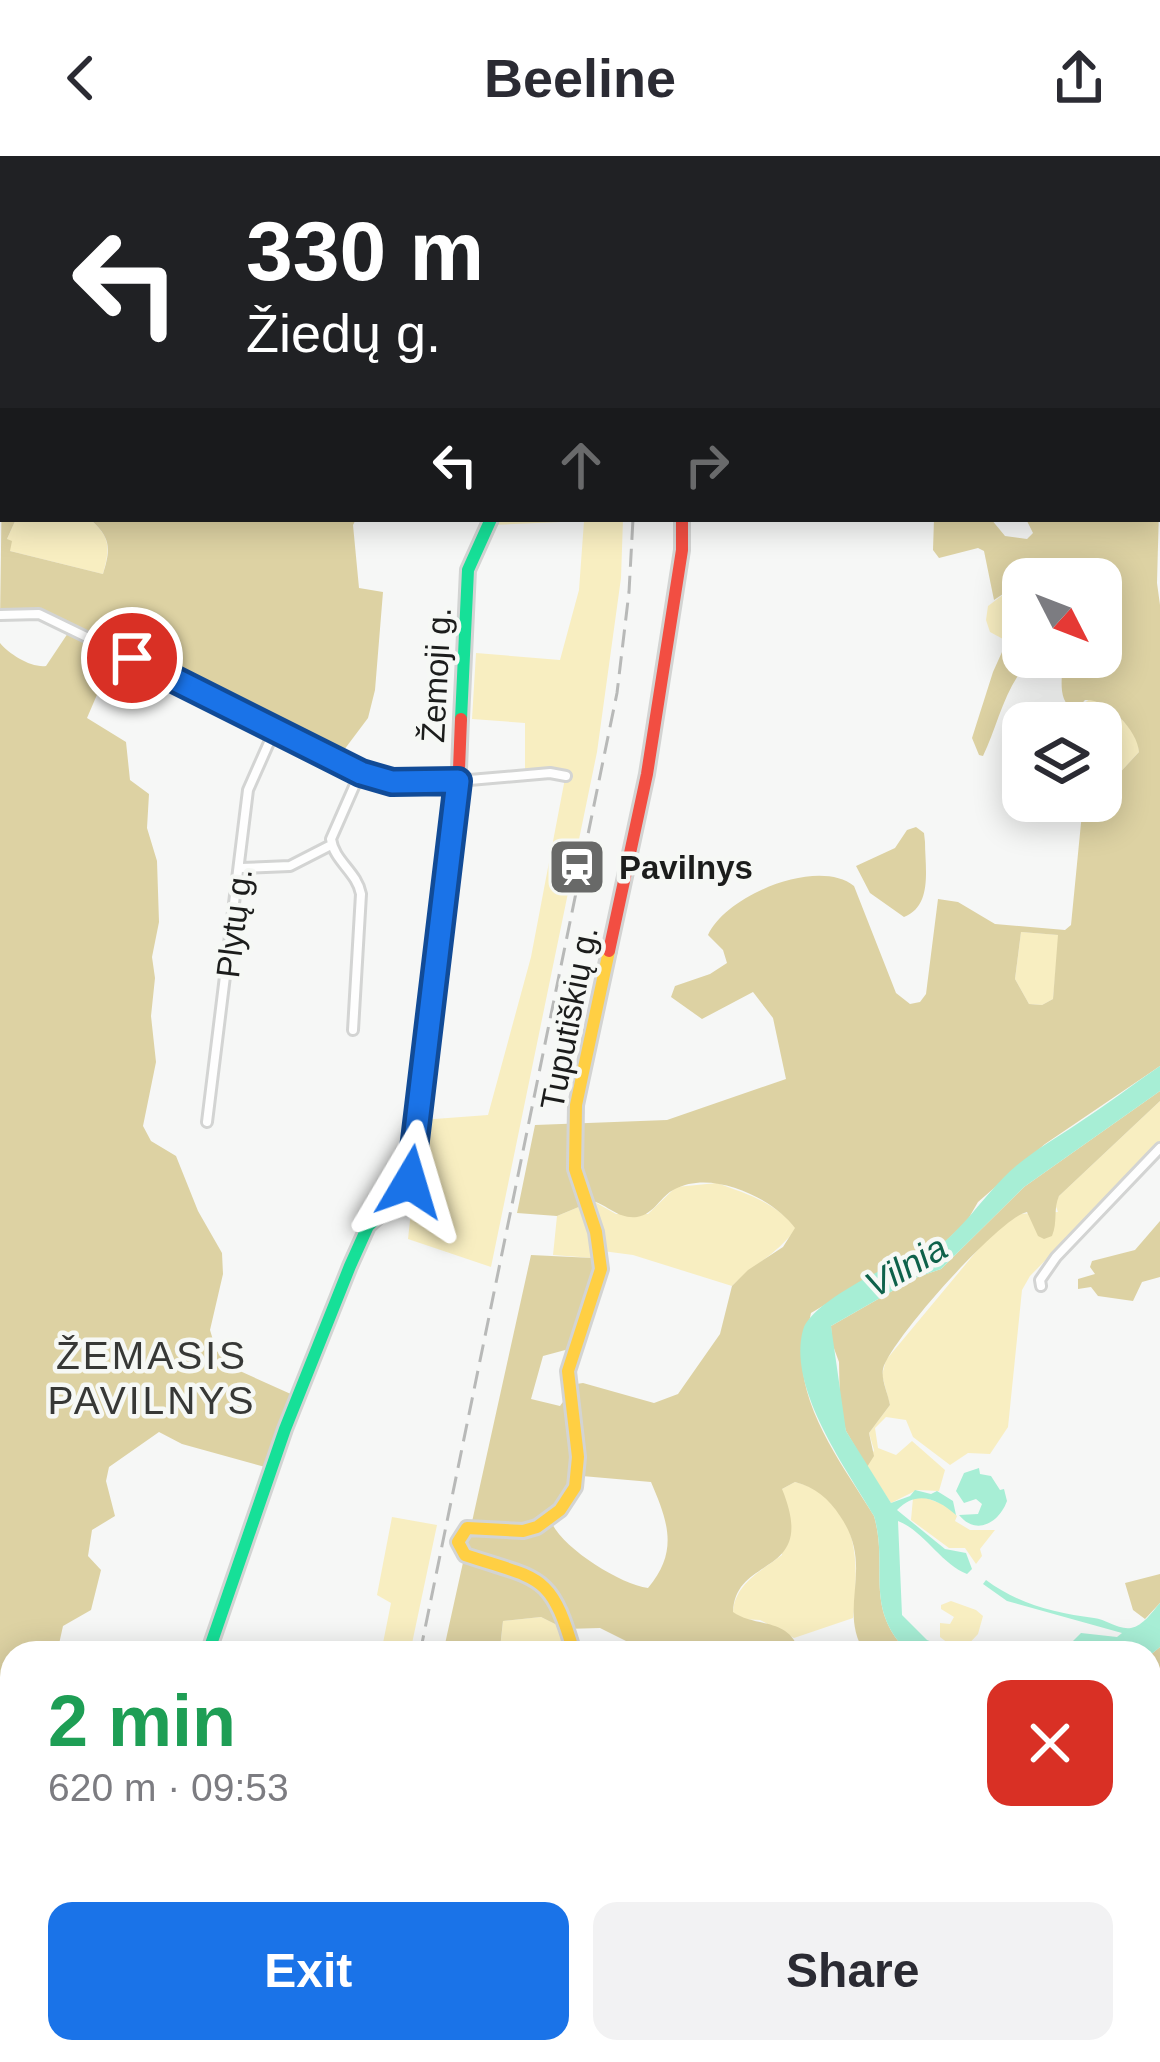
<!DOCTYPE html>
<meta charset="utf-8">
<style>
body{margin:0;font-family:Arial,sans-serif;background:#f2f2f3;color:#2b2b33;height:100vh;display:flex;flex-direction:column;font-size:45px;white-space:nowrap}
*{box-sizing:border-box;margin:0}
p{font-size:39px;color:#7c7c81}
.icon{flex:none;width:66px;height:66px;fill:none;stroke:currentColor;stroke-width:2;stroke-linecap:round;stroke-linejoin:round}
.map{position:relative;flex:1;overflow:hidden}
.details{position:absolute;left:0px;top:1485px;width:1161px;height:423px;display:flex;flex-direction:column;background:#fff;border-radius:36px 36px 0 0;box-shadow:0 6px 30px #0003}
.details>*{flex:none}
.top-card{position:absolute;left:0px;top:0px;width:1161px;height:366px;box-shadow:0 6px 30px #0003;background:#202124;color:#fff;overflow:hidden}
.needle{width:78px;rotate:132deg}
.fabs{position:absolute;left:1002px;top:402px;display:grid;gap:24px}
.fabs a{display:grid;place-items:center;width:120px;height:120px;border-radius:24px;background:#fff;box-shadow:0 6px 30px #0003;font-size:60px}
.pin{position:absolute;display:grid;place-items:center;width:102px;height:102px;color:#fff;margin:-51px;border:6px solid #fff;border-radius:50%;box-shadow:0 3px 12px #0007}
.me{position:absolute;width:132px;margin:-66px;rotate:7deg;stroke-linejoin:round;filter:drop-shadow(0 0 9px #0008)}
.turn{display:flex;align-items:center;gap:42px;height:252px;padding:0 48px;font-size:54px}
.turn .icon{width:156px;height:156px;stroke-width:2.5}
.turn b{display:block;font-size:84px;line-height:102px}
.lanes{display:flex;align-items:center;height:114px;padding:0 48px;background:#0003;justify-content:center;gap:60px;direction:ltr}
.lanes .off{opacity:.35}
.round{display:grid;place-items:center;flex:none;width:126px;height:126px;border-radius:24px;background:#f2f2f3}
.summary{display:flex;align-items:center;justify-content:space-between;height:204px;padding:0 48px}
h1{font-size:72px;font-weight:600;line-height:90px;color:#1e9e55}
.action{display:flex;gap:24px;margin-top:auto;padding:24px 48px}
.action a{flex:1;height:138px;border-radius:24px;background:#1a73e8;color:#fff;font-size:48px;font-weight:600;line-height:138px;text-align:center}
.action a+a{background:#f2f2f3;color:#2b2b33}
header{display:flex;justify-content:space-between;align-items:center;height:156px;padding:0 48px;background:#fff;font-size:54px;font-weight:600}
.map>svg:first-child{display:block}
.green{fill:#f8eec1}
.forest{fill:#ddd2a3;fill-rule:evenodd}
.water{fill:#a7eed5}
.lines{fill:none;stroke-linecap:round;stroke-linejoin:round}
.stream{stroke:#a7eed5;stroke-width:3}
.street-casing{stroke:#d3d4d3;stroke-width:14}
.fast-casing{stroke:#d3d4d3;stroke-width:18}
.slow-casing{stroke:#d3d4d3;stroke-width:18}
.jam-casing{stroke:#d3d4d3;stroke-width:18}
.street{stroke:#fefefe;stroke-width:8}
.fast{stroke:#16e098;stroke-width:12}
.slow{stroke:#ffcf43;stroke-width:12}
.jam{stroke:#f24e42;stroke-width:12}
.rail{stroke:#b8b9b8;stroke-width:3;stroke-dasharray:18 9;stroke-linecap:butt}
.route-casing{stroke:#114b97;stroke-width:30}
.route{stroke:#1a73e8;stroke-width:21}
.labels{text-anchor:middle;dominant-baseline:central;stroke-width:9;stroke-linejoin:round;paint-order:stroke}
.street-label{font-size:33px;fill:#1c1d1c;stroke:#f6f8f5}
.poi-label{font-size:33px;font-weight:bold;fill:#1c1d1c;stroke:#f6f8f5;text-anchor:start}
.water-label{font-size:36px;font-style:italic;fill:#0e614a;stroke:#f6f8f5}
.quarter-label{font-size:39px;letter-spacing:3px;fill:#373836;stroke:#f6f8f5}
</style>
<header><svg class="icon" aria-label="back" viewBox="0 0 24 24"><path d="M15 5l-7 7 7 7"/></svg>Beeline<svg class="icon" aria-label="share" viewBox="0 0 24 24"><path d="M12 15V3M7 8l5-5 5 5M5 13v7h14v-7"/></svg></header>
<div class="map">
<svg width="1160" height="1906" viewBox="0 0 1160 1906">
<rect width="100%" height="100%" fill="#f6f7f6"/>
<path class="green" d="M 16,363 L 90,363 C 111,382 110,391 103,418 L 10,395 L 7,383 Z
M 496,363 L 623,363 L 621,422 L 597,596 L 491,1111 L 408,1083 L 421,964 L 488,959 L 531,801 L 566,617 L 525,614 L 525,567 L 472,563 L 476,497 L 560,504 L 579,434 L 584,365 L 492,369 Z
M 1045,403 L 1053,423 L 1023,423 L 1023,475 L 1017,484 L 1003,483 L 990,476 L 986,464 L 988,450 L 1012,432 L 1035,404 Z
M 1091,542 C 1111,553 1139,572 1139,596 L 1101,637 L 1101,567 L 1083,567 L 1083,548 Z
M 1021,776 L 1059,779 L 1053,843 L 1042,849 L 1029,848 L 1015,823 Z
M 1160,945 L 1160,988 L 1030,1120 L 1022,1134 L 1008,1271 L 990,1298 L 968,1297 L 950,1309 L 913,1281 L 906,1264 L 886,1261 L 875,1272 L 878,1292 L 896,1299 L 912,1285 L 945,1314 L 939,1335 L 917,1334 L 891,1347 L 867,1311 L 874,1294 L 869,1277 L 890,1249 L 882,1219 L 886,1204 L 990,1079 L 1017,1058 L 1058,1056 L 1055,1048 L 1059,1040 Z
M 717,1027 C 747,1038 775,1046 796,1072 C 779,1097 753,1109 732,1130 L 633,1099 L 595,1094 L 597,1106 L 593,1102 L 553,1099 L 557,1060 L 593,1045 L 616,1058 L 648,1058 L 676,1031 Z
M 795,1326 C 861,1342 859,1409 853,1462 L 794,1482 L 760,1464 L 741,1463 L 733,1457 C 734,1428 761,1415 782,1399 L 782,1333 Z
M 923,1341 L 948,1350 L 957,1360 L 955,1365 L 970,1374 L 995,1374 L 980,1393 L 982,1400 L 976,1408 L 965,1392 L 949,1392 L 911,1364 L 913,1342 Z
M 392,1361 L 437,1369 L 410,1497 L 381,1497 L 391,1447 L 377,1439 Z
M 951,1445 L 976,1454 L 983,1460 L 978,1478 L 964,1493 L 957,1494 L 940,1481 L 940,1467 L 950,1468 L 954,1461 L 941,1453 L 941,1449 Z
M 541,1461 L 565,1473 L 571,1497 L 564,1497 L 559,1486 L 514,1497 L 500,1493 L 503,1465 Z
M 1160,1604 L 1160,1729 L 1149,1728 L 1149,1611 Z"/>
<path class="forest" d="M 888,0 L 1160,0 L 1160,97 L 1158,3 L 886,3 Z
M 3,247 L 3,363 L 16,363 L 7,383 L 12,385 L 10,395 L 103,418 C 111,392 111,382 90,363 L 356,363 L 353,369 L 359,432 L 383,436 L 375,534 L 368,562 L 338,602 L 117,492 L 87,562 L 126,586 L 130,624 L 149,638 L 147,672 L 157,705 L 159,766 L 152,801 L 155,822 L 151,860 L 156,906 L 143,970 L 151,985 L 176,1000 L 198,1055 L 222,1097 L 223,1118 L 210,1174 L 216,1194 L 231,1211 L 293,1239 L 265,1311 L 182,1288 L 159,1276 L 109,1311 L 106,1325 L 115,1360 L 92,1374 L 88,1400 L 101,1414 L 91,1454 L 63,1470 L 57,1497 L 12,1497 L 12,1563 L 0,1560 L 0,487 C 9,498 31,512 46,510 L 68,477 L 33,460 L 0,465 Z
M 1160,316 L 1157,427 L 1160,449 L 1160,910 L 1045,988 L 978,1046 L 967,1065 L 946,1085 L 925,1100 L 893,1108 L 811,1157 C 808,1172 802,1189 802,1204 C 804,1260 846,1314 874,1360 C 889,1413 863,1452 909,1497 L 865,1497 C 836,1452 876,1412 840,1360 C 829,1343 815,1331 795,1326 L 782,1333 C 819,1423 735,1397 733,1456 C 754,1471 787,1462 798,1492 L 795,1497 L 650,1497 L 600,1472 L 565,1473 L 541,1461 L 503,1465 L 500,1492 L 512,1497 L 443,1497 L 531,1099 L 593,1102 L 597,1106 L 592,1136 L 569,1193 L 543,1200 L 531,1243 L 560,1250 L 576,1228 L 583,1227 L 654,1247 L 678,1238 L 720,1178 L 732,1130 L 748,1114 L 783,1091 L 795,1072 C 773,1042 712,1013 675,1033 C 660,1040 655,1058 637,1061 C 618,1063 609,1050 593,1045 L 557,1060 L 517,1057 L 535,969 L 667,964 L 786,923 L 773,862 L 753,836 L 702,863 L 671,841 L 675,830 L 710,818 L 727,807 L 723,794 L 708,779 C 726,739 818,701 854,730 L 896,837 L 910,848 L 920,846 L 926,838 L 938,743 L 958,746 L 995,768 L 1065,774 L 1071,769 L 1082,657 L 1094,645 L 1101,645 L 1101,637 L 1139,596 C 1138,574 1106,542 1085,544 L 1075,555 C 1058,546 1062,527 1062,511 L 1048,501 L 1101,501 L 1101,423 L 1053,423 L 1045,403 L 1035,404 L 1012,432 L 994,444 L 984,395 L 978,392 L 939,402 L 933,394 L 934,363 L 991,363 L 1005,380 L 1027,383 L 1033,377 L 1026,363 L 1158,363 ZM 1021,776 L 1058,779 L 1053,843 L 1042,849 L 1029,848 L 1015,823 ZM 582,1320 L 651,1326 C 668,1366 679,1395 648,1432 C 619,1428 559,1390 550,1363 L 571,1326 Z
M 1023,475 L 1023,501 L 1035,501 C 1006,523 998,570 983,600 L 979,599 L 972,582 L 993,516 L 1002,496 Z
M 916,671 L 924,677 L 925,686 C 925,712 933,750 904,761 L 870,737 L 856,710 L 895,692 L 907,674 Z
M 1160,935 L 1160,945 L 1059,1040 C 1053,1053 1058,1066 1052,1080 L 1044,1083 L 1038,1080 L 1027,1056 C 1000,1061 889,1186 883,1213 C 881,1224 888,1237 890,1249 L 869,1277 L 874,1300 L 867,1311 L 846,1275 L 840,1252 L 839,1206 L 832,1187 L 831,1170 L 915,1122 L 941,1113 L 1024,1031 Z
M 1160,1065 L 1160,1121 L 1142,1126 L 1133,1145 L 1098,1140 L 1091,1131 L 1078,1133 L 1078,1123 L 1095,1118 L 1090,1111 L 1092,1105 L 1135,1094 Z
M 1160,1418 L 1160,1447 L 1145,1463 L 1133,1454 L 1125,1427 Z
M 1160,1491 L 1160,1604 L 1149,1611 L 1149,1602 L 1159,1595 L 1149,1597 L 1149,1500 Z
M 12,1632 L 12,1896 L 81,1906 L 0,1906 L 0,1640 Z
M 377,1896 L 644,1896 L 619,1906 L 376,1906 Z"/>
<path class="water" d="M 1160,910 L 1160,935 L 1024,1031 L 941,1113 L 915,1122 L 831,1170 L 846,1275 L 891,1347 L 910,1340 L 915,1334 L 931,1338 L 937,1335 L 953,1345 L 956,1359 C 937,1342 916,1334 897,1354 L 945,1393 L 966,1397 L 972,1413 L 967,1418 C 941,1408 924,1375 898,1365 L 902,1459 L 927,1484 L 960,1497 L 909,1497 C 863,1452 889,1413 874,1360 C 846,1312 787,1232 803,1174 C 809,1151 868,1120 890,1110 C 901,1105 914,1106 925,1100 C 963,1077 983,1038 1016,1010 C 1035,994 1056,982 1077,968 C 1105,950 1132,929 1160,910 Z
M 979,1312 L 980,1318 L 991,1320 L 1000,1334 L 1004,1333 L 1007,1345 C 999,1367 976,1380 959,1359 L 978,1358 L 982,1348 L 976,1343 L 964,1347 L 956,1335 L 964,1317 Z
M 986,1424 C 1018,1448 1055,1457 1094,1462 C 1106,1463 1118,1474 1131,1472 C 1143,1470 1152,1456 1160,1447 L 1160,1491 L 1149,1500 L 1061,1497 L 1081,1477 L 1117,1481 L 1122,1477 L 1007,1445 L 983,1428 Z
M 644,1896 L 738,1896 L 712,1906 L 619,1906 Z
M 844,1896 L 1047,1896 L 1042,1906 L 843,1906 Z"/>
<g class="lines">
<path class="stream" d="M 925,0 L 926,3
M 1158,18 L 1160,17"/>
<defs>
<path id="street" d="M 948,0 L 950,3
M 874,3 L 877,0
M 0,233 L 1,232
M 0,459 L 39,458 L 379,623 L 458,625 L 550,617 L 566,620
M 241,712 L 290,710 L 331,689
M 353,874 L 361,738 C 357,716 334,705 331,683 L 360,617
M 207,966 L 248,634 L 275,573
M 1041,1130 L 1040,1124 L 1056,1101 L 1160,992
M 1149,1566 L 1160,1564
M 172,1906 L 175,1896"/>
<path id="fast" d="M 461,563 L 468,414 L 491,363
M 208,1497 L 285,1273 L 350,1110 L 368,1070 L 399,1041"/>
<path id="slow" d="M 574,1497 C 551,1416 540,1424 465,1399 L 458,1386 L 467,1372 L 523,1375 L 537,1371 L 560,1354 L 575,1331 L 578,1301 L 568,1215 L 601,1113 L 596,1076 L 575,1013 L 576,949 L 609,795"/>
<path id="jam" d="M 609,795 L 647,618 L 682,394 L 682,363
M 399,1041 L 409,1026 L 458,638 L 461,563"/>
</defs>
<use href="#street" class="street-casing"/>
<use href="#fast" class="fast-casing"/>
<use href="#slow" class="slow-casing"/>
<use href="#jam" class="jam-casing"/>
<use href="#street" class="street"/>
<use href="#fast" class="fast"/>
<use href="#slow" class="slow"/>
<use href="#jam" class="jam"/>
<path class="rail" d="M 603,0 L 604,3
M 420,1497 L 617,537 L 629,436 L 633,363
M 346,1906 L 347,1896"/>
</g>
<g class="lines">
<defs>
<path id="route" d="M 132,502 L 361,617 L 392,626 L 458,625 L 410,1026"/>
</defs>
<use href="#route" class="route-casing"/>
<use href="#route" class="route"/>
</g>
<defs>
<symbol id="station-square" viewBox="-11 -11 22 22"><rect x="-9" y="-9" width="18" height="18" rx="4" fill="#686968" stroke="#f6f8f5"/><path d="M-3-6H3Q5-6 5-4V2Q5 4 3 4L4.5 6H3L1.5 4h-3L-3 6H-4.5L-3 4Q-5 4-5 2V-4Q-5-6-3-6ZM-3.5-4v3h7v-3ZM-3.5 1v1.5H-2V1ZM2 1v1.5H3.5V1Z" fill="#fff"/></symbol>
</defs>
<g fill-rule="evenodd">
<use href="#station-square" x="544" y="678" width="66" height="66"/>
</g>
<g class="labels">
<g class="street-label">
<text transform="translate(436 519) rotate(-87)">Žemoji g.</text>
<text transform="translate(234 767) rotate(-83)">Plytų g.</text>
<text transform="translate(569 862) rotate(-79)">Tuputiškių g.</text>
</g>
<g class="poi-label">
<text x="619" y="711">Pavilnys</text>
</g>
<g class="water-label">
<text transform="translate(906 1110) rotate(-30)">Vilnia</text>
</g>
<g class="quarter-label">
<text x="152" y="1199">ŽEMASIS<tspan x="152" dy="45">PAVILNYS</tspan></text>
</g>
</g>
</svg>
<div class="fabs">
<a><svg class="needle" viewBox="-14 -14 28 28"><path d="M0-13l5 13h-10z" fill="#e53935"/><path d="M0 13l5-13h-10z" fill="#7c7c81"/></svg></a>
<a><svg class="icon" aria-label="layers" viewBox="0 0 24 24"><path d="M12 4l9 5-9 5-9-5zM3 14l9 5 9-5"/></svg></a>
</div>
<div class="pin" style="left:132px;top:502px;background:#d93025"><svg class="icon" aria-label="arrive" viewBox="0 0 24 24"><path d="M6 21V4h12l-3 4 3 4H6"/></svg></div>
<svg class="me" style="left:410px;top:1026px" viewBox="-20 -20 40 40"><path d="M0-17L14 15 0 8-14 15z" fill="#1a73e8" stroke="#fff" stroke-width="4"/></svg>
<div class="top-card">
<div class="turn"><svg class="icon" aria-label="left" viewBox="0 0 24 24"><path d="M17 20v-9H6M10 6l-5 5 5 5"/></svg><div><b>330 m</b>Žiedų g.</div></div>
<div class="lanes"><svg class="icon" aria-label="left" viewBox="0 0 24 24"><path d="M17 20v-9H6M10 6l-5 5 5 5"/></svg><svg class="icon off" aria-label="ahead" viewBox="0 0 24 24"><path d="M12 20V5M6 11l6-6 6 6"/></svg><svg class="icon off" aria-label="right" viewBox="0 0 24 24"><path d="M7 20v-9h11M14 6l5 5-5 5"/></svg></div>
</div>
<section class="details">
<div class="summary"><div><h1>2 min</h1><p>620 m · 09:53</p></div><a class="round" style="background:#d93025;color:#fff"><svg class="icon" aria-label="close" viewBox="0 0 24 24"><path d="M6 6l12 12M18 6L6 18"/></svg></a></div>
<div class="action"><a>Exit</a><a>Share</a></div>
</section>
</div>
